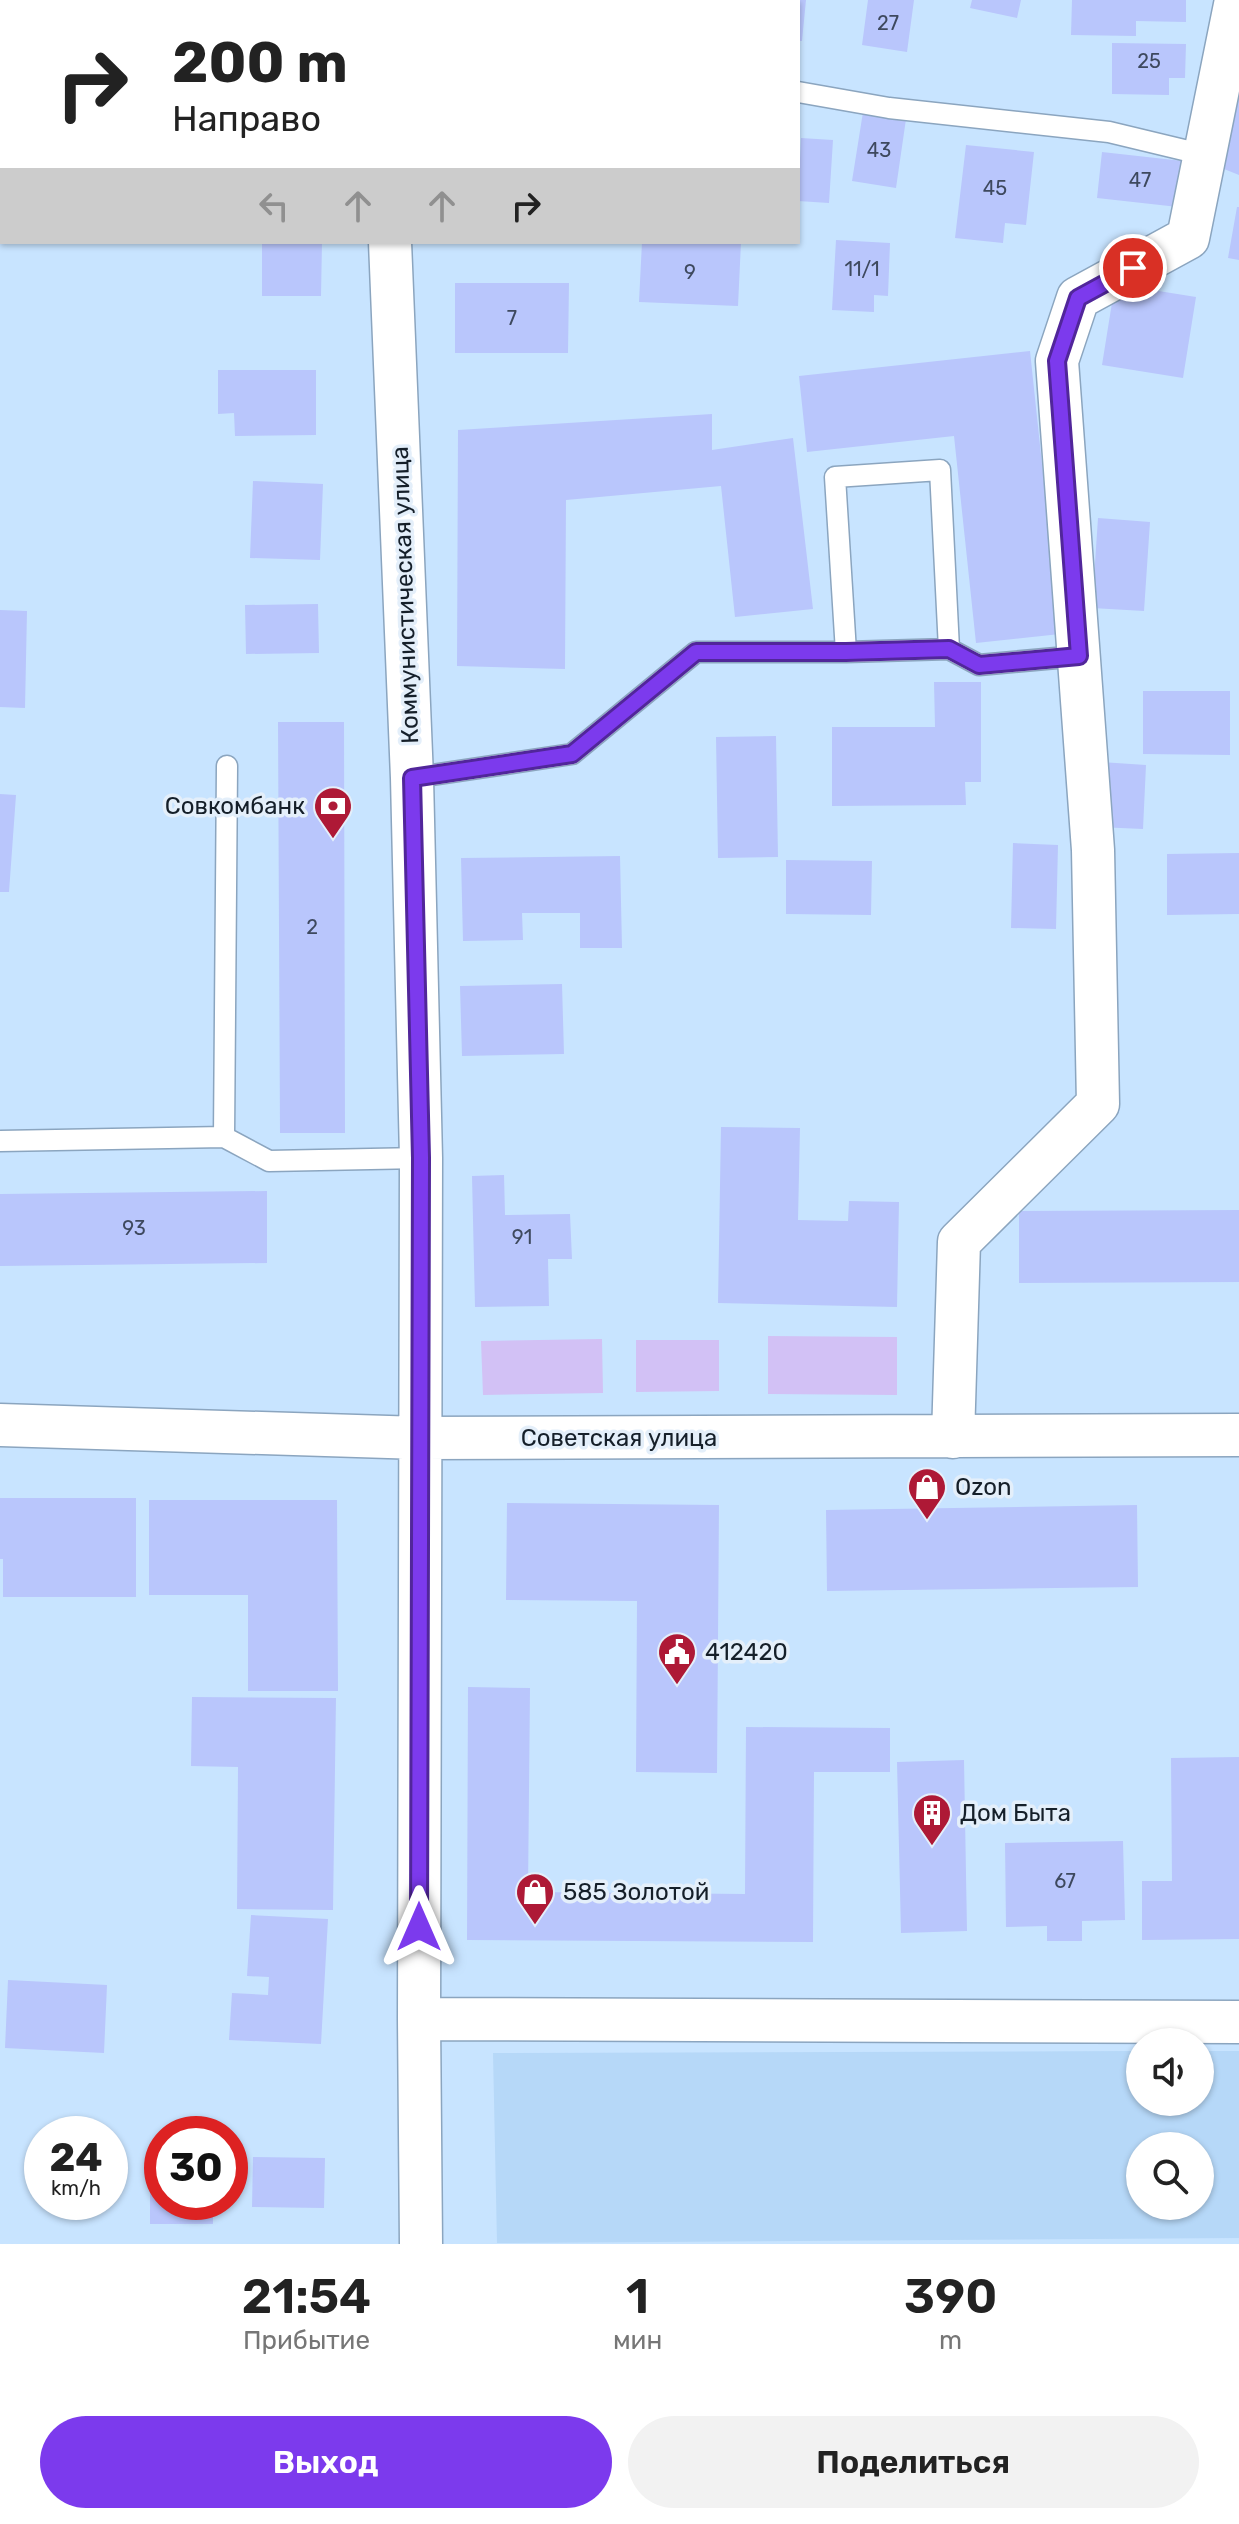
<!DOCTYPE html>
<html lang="ru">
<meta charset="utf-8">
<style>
body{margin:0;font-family:Rubik,sans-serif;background:#f2f2f2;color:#222;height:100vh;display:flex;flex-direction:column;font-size:30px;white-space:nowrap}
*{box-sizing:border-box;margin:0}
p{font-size:26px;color:#767676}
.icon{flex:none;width:44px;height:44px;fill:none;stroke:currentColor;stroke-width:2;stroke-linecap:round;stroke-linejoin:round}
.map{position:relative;height:2244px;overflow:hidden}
.drawer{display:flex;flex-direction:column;background:#fff;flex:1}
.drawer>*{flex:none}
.banner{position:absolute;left:0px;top:0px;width:800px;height:244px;box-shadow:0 2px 6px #0004;background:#fff;color:#222;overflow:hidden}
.fabs{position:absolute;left:1126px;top:2028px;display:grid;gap:16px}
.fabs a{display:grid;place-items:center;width:88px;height:88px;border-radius:50%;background:#fff;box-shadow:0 2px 6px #0004;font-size:40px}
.speed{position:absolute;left:24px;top:2116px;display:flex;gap:16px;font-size:40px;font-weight:700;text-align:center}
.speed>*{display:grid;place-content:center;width:104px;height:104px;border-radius:50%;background:#fff;box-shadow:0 2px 6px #0004;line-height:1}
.speed small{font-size:20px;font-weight:400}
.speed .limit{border:12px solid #d22;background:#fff;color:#111}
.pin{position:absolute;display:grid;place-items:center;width:68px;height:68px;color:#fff;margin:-34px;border:4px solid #fff;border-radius:50%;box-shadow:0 2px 8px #0007}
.me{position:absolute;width:88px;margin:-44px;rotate:0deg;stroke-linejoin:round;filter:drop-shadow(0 0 6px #0008)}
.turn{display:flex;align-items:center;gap:28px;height:168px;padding:0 40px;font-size:36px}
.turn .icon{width:104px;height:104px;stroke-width:2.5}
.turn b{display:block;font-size:56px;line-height:68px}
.lanes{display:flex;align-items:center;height:76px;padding:0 40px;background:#0003;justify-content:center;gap:40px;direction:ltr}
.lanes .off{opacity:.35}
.eta{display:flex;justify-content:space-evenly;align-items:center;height:136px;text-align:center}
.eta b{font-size:48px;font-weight:600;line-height:56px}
.cta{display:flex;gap:16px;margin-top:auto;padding:16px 40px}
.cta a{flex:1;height:92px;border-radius:48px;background:#7c3aed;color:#fff;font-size:32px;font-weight:600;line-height:92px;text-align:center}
.cta a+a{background:#f2f2f2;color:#222}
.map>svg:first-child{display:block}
.built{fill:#b6d8f8;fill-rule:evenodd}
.green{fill:#d2c1f5}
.building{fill:#b9c6fc}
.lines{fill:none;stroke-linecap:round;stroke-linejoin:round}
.service-casing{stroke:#8ba5bf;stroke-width:23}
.minor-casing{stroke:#8ba5bf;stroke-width:45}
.service{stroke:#fff;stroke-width:20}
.minor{stroke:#fff;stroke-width:42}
.route-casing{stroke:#51269a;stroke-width:20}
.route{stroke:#7c3aed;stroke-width:14}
.labels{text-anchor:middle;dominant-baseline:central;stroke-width:7;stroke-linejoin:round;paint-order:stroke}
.number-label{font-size:20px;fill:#3e495e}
.street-label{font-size:24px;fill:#151f29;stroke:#e4effa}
.poi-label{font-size:24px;fill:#151f29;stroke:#e4effa;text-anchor:start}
</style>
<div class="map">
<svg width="1239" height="2244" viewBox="0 0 1239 2244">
<rect width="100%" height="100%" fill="#c8e4ff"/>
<path class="built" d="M 1140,2051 L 1140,2102 L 1200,2102 L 1200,2051 L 1239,2051 L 1239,2238 L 497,2243 L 493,2053 ZM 1140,2146 L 1200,2146 L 1200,2206 L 1140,2206 Z"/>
<path class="green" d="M 768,1336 L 897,1337 L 897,1395 L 768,1394 Z
M 602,1339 L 603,1393 L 483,1395 L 481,1341 Z
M 636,1340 L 719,1340 L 719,1391 L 636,1392 Z"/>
<path class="building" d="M 798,0 L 806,0 L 802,41 L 798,41 Z
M 868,0 L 914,0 L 907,52 L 862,45 Z
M 972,0 L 1021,0 L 1017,18 L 970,8 Z
M 1072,0 L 1186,0 L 1186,22 L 1136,21 L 1136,36 L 1071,35 Z
M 1112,43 L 1186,44 L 1185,78 L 1169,78 L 1169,95 L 1112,94 Z
M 1235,94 L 1239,96 L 1239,175 L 1209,163 Z
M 863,112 L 906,119 L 896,188 L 852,181 Z
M 801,138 L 833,140 L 829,203 L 798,201 Z
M 966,145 L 1034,152 L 1026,225 L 1005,223 L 1003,243 L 955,238 Z
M 1102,152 L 1183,161 L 1178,207 L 1097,198 Z
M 1237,207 L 1239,207 L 1239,260 L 1228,258 Z
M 836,240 L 890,243 L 888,296 L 874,295 L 874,312 L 832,310 Z
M 262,242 L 322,242 L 321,296 L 262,296 Z
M 642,242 L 741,242 L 738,306 L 639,302 Z
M 455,283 L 569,283 L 568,353 L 455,353 Z
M 1115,284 L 1196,297 L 1183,378 L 1102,365 Z
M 1030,351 L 1060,634 L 976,643 L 954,436 L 807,452 L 799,376 Z
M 218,370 L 316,370 L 316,435 L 235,436 L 234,413 L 218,414 Z
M 712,414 L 712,450 L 793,438 L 813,609 L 735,617 L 721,486 L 566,500 L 565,669 L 457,666 L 458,430 Z
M 253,481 L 323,484 L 320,560 L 250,558 Z
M 1098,518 L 1150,522 L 1144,611 L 1092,608 Z
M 318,604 L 319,653 L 246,654 L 245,605 Z
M 0,610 L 27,611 L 25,708 L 0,707 Z
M 934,682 L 981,682 L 981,782 L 965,782 L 966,805 L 832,806 L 832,727 L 935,727 Z
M 1143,691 L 1230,691 L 1230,755 L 1143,754 Z
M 278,722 L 344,722 L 345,1133 L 280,1133 Z
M 776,736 L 778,857 L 718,858 L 716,737 Z
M 1101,762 L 1146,765 L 1143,829 L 1098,827 Z
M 0,794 L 16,795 L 9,892 L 0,892 Z
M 1013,843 L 1058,845 L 1056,929 L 1011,928 Z
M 1239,853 L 1239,914 L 1167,915 L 1167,854 Z
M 620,856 L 622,948 L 580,948 L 580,913 L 522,913 L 523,940 L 463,941 L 461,858 Z
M 786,860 L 872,861 L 871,915 L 786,914 Z
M 562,984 L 564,1054 L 462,1056 L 460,986 Z
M 721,1127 L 800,1128 L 798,1220 L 848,1221 L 849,1201 L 899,1202 L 897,1307 L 718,1303 Z
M 504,1175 L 505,1215 L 570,1214 L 572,1259 L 548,1259 L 549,1306 L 475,1307 L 472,1176 Z
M 267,1191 L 267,1263 L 0,1266 L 0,1194 Z
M 1239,1210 L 1239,1282 L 1019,1283 L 1019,1211 Z
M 0,1498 L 136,1498 L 136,1597 L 3,1597 L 3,1559 L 0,1559 Z
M 149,1500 L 337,1500 L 338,1691 L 248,1691 L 248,1595 L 149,1595 Z
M 507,1503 L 719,1505 L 717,1773 L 636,1772 L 637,1601 L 506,1600 Z
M 1137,1505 L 1138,1587 L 827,1591 L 826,1510 Z
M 468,1687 L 530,1688 L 528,1892 L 745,1894 L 746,1727 L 890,1728 L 890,1772 L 814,1772 L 813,1942 L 467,1940 Z
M 192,1697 L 336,1698 L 333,1910 L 237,1909 L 238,1767 L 191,1766 Z
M 1239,1757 L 1239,1939 L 1142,1940 L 1142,1881 L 1172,1881 L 1171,1758 Z
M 964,1760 L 967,1931 L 901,1933 L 897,1762 Z
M 1123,1841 L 1125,1920 L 1082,1921 L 1082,1941 L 1047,1941 L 1047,1926 L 1006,1927 L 1005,1843 Z
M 251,1915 L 328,1919 L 321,2044 L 229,2040 L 232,1993 L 268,1995 L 269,1977 L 247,1976 Z
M 8,1980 L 107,1985 L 104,2053 L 5,2048 Z
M 162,2146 L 162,2202 L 213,2202 L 213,2224 L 150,2224 L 150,2147 Z
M 253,2157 L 325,2158 L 324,2208 L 252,2207 Z"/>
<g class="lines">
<defs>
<path id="service" d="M 798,92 L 889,108 L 1109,132 L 1188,151 L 1205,150
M 949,649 L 979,665 L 1079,656
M 412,778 L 572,754 L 696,652 L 846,652 L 835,477 L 940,470 L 949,649 L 846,652
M 224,1137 L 269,1161 L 421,1158
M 0,1141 L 224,1137 L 227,766"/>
<path id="minor" d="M 386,2 L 386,0
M 390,242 L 412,778 L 421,1158 L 419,2019 L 421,2244
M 0,1425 L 420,1438 L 1239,1435
M 953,1437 L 959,1242 L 1098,1104 L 1093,850 L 1057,361 L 1078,298 L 1188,238 L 1236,0
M 419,2019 L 1239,2022"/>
</defs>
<use href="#service" class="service-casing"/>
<use href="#minor" class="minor-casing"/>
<use href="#service" class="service"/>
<use href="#minor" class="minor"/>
</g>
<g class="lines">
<defs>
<path id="route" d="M 419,1927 L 421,1158 L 412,778 L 572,754 L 696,652 L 846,652 L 949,649 L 979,665 L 1079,656 L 1057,361 L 1078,298 L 1133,268"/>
</defs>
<use href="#route" class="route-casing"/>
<use href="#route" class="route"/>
</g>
<defs>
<symbol id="bank-pin" viewBox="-11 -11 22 30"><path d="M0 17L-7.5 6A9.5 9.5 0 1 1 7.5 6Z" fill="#ae1936" stroke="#e4effa"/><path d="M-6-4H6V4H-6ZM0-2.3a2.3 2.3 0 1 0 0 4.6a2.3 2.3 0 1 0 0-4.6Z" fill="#fff"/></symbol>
<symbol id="shop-pin" viewBox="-11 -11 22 30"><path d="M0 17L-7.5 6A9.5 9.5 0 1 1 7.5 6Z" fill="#ae1936" stroke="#e4effa"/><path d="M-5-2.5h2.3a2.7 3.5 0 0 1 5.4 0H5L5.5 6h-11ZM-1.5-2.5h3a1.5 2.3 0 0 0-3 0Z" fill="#fff"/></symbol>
<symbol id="civic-pin" viewBox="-11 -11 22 30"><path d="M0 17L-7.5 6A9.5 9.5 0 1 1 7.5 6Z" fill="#ae1936" stroke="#e4effa"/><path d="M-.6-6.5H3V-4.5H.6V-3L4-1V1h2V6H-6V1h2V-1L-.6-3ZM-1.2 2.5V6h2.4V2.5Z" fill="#fff"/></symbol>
<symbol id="building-pin" viewBox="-11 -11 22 30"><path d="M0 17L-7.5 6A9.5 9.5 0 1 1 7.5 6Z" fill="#ae1936" stroke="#e4effa"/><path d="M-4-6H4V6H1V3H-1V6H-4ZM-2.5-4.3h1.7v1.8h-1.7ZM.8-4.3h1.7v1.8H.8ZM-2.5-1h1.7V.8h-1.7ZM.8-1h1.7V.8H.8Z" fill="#fff"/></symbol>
</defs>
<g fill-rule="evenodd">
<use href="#bank-pin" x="311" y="784" width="44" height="60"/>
<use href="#shop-pin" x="905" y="1465" width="44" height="60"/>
<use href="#civic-pin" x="655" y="1630" width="44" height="60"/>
<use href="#building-pin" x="910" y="1791" width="44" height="60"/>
<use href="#shop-pin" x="513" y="1870" width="44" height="60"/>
</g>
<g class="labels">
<g class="number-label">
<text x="888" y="23">27</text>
<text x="1149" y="61">25</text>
<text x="879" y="150">43</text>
<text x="1140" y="180">47</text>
<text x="995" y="188">45</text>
<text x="862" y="269">11/1</text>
<text x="690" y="272">9</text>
<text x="512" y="318">7</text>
<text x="312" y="927">2</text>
<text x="134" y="1228">93</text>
<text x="522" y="1237">91</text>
<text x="1065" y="1881">67</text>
</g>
<g class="street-label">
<text transform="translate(405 595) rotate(-92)">Коммунистическая улица</text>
<text x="619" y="1438">Советская улица</text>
</g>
<g class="poi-label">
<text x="305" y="806" text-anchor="end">Совкомбанк</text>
<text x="955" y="1487">Ozon</text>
<text x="705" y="1652">412420</text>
<text x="960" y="1813">Дом Быта</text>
<text x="563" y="1892">585 Золотой</text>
</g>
</g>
</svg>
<div class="fabs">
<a><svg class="icon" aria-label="sound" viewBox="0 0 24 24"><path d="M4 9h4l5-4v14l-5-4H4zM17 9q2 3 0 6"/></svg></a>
<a><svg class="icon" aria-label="search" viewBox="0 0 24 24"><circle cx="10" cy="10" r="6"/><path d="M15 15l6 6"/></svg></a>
</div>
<div class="speed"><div>24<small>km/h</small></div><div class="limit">30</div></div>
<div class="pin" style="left:1133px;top:268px;background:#d93025"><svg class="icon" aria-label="arrive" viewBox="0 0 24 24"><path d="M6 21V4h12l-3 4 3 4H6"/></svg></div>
<svg class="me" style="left:419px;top:1927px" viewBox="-20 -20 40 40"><path d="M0-17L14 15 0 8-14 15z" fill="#7c3aed" stroke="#fff" stroke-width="4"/></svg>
<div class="banner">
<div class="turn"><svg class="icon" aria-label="right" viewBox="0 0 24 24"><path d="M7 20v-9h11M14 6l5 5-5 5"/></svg><div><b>200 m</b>Направо</div></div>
<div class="lanes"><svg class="icon off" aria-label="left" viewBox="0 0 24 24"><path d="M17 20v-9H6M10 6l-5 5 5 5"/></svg><svg class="icon off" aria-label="ahead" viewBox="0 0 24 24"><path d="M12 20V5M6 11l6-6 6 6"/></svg><svg class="icon off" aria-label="ahead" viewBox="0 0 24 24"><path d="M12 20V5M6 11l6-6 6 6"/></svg><svg class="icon" aria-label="right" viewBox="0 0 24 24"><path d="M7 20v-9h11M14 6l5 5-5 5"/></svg></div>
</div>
</div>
<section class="drawer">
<div class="eta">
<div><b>21:54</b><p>Прибытие</p></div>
<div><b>1</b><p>мин</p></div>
<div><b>390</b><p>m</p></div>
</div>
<div class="cta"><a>Выход</a><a>Поделиться</a></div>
</section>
